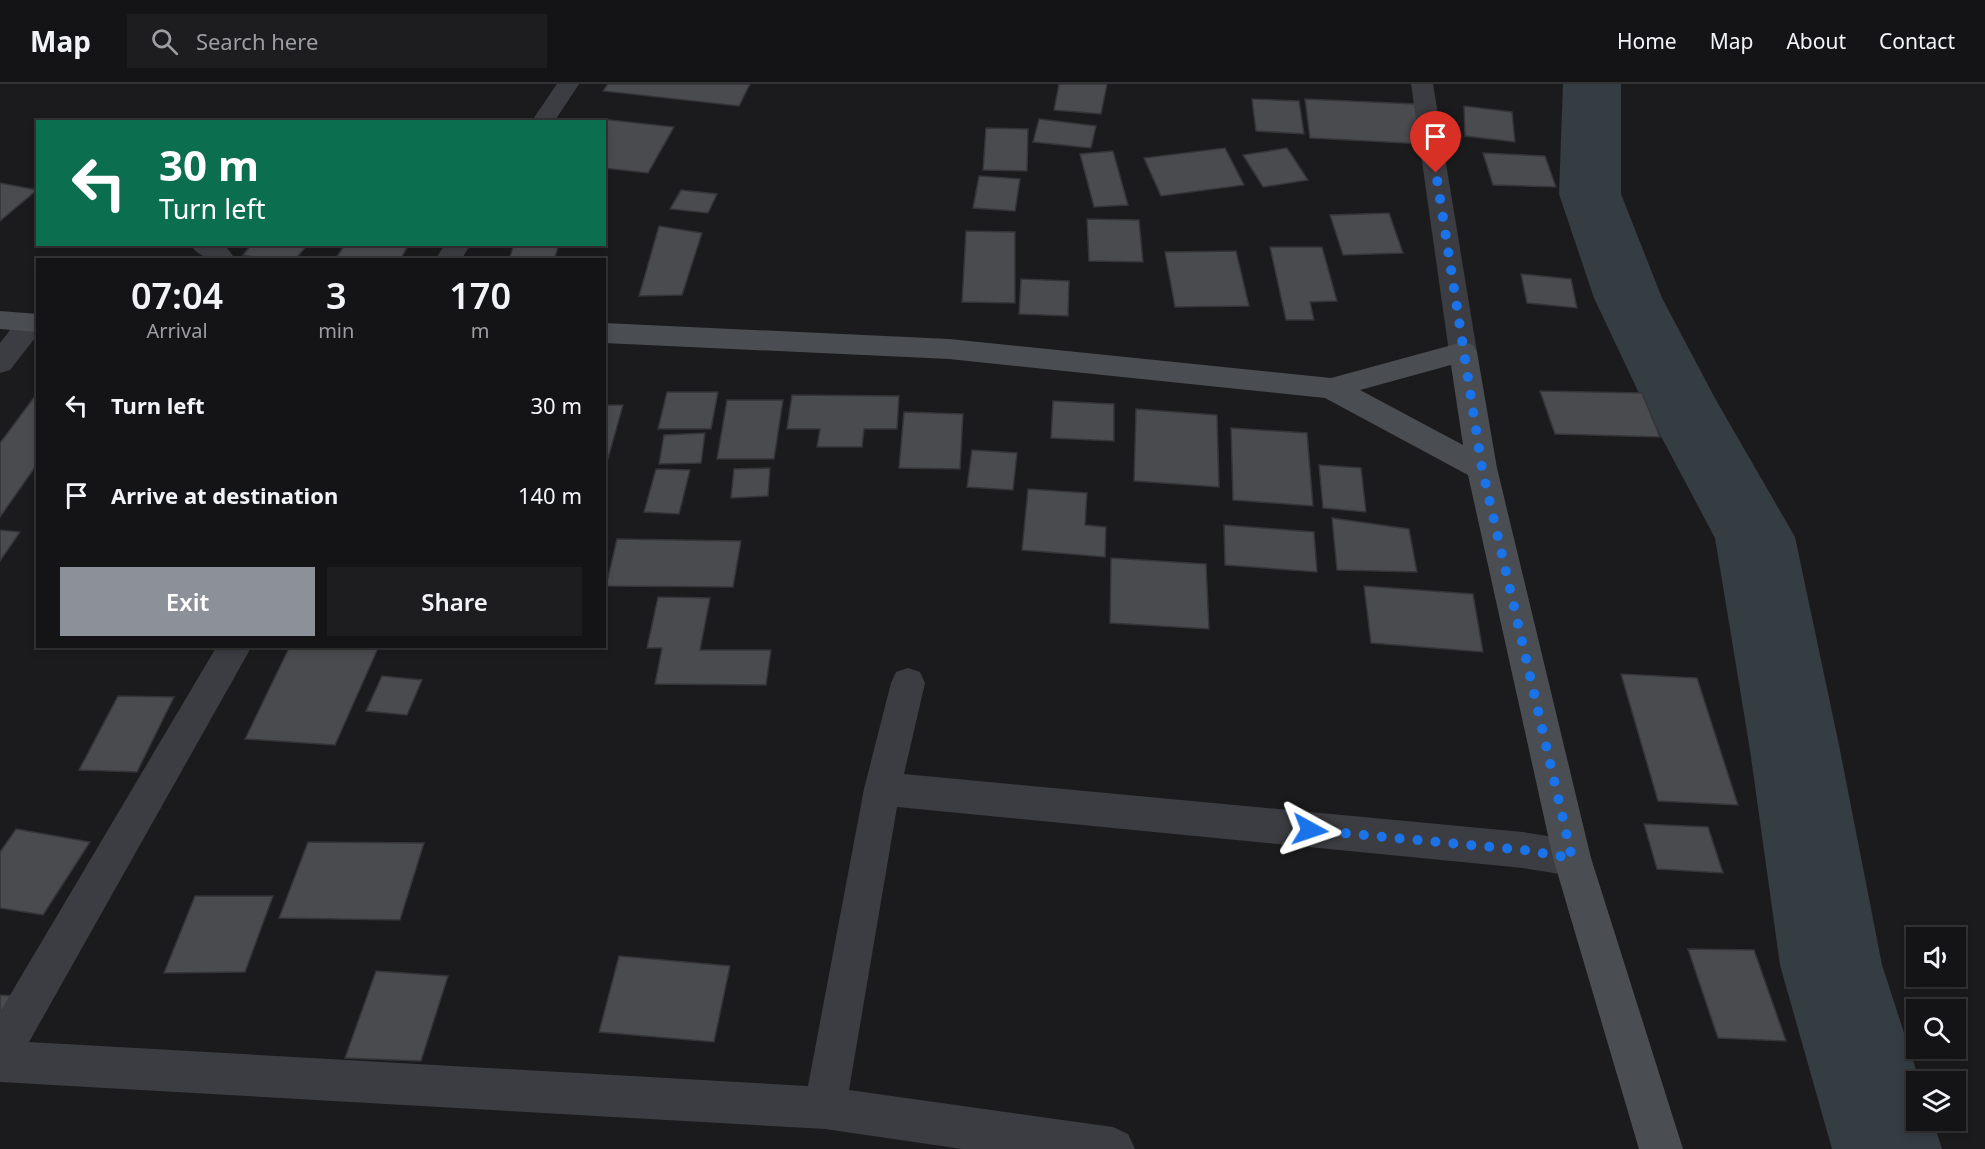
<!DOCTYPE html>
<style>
body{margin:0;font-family:"Noto Sans",sans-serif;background:#1d1d1f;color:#f1f3f6;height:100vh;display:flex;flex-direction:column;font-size:22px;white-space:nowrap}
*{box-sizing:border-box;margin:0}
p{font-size:20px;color:#9d9ea1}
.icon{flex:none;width:33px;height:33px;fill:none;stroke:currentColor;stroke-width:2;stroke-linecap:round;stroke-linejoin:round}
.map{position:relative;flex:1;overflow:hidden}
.panel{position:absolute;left:36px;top:174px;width:570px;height:390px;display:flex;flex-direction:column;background:#141416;border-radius:0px;box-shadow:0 3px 9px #0003,0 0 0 2px #333335}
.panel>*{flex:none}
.top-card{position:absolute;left:36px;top:36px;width:570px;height:126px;border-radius:0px;box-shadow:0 3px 9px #0003,0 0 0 2px #333335;background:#0b6e4f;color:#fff;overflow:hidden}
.buttons{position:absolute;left:1906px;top:843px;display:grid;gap:12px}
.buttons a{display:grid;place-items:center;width:60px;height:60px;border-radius:0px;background:#141416;box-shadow:0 3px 9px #0003,0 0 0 2px #333335;font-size:30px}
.pin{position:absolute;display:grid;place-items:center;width:51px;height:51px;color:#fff;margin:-62px -26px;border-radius:50% 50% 50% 0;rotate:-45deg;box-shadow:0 0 6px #0007}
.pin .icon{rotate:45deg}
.me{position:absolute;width:66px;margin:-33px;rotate:95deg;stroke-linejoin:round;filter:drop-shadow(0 0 4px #0008)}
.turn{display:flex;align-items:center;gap:21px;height:126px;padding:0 24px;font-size:27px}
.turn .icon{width:78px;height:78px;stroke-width:2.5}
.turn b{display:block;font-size:42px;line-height:51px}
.eta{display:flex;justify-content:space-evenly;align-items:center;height:102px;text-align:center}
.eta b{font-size:36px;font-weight:600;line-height:42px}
.primary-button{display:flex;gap:12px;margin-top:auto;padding:12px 24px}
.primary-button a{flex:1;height:69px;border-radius:0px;background:#8c9099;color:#fff;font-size:24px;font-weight:600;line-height:69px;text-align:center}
.primary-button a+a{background:#1d1d1f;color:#f1f3f6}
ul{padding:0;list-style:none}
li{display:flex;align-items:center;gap:18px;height:90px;padding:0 24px}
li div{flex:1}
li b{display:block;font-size:22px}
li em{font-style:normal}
header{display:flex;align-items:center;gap:36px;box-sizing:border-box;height:84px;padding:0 30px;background:#141416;border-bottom:2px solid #333335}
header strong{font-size:28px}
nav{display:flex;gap:33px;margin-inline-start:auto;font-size:21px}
.search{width:420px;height:54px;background:#1d1d1f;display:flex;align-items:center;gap:15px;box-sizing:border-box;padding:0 21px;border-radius:0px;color:#9d9ea1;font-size:22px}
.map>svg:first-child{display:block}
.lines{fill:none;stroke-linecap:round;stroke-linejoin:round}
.river{fill:#343d42;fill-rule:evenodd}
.building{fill:#4a4b4f;stroke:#353539;stroke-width:1.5}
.minor{fill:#3c3d42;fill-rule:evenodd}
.tertiary{fill:#3c3d42;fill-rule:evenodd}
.secondary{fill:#4a4d51;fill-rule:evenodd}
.route{stroke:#1a73e8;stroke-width:10;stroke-dasharray:0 18}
</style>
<header>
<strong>Map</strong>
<div class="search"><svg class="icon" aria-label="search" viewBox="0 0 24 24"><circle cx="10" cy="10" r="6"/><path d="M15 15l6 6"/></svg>Search here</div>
<nav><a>Home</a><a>Map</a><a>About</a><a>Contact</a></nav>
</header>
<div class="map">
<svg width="1985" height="1065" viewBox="0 0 1985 1065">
<rect width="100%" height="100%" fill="#1b1b1d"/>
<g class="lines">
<path class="river" d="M 1563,0 L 1621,0 L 1621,110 L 1662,214 L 1716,316 L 1795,453 L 1840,666 L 1882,881 L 1920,998 L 1917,998 L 1917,1036 L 1933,1036 L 1942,1065 L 1832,1065 L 1780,881 L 1750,666 L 1715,454 L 1646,324 L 1594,214 L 1559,110 Z"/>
</g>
<path class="building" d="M 608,0 L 750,0 L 739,22 L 603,7 Z
M 1059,0 L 1107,0 L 1101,30 L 1054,26 Z
M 1252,15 L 1299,17 L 1304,50 L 1256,47 Z
M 1305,15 L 1416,20 L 1425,60 L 1310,54 Z
M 1464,22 L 1512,28 L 1515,58 L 1465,52 Z
M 601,35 L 674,43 L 648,89 L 604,84 L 604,38 L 600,38 Z
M 1039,35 L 1096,42 L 1091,64 L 1033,58 Z
M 986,44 L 1028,45 L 1027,87 L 983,86 Z
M 1225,64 L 1244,101 L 1161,112 L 1144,74 Z
M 1287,64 L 1308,96 L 1263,103 L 1243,71 Z
M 1113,67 L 1128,121 L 1094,123 L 1080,70 Z
M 1483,69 L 1545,72 L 1556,103 L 1493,101 Z
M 979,92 L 1020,95 L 1015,127 L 973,124 Z
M 0,99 L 37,106 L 0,137 Z
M 681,106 L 717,110 L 708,129 L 670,125 Z
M 1389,129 L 1403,169 L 1343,171 L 1330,131 Z
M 1087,135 L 1139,136 L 1143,178 L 1089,177 Z
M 659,142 L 702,149 L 682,211 L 639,212 Z
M 966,147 L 1015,148 L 1015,219 L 962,218 Z
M 252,160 L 308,160 L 295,176 L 272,176 L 243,171 Z
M 345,160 L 409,160 L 400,176 L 335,176 Z
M 514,160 L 559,160 L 554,176 L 509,176 Z
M 1270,163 L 1322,163 L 1337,217 L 1310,218 L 1314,236 L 1286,236 Z
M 1236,167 L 1249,222 L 1175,223 L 1165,168 Z
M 1521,190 L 1571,195 L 1577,224 L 1527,219 Z
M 1021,195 L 1069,197 L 1068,232 L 1019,230 Z
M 1540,307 L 1642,309 L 1660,353 L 1555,350 Z
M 38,308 L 38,379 L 0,433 L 0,359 Z
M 667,308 L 718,308 L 711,345 L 658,345 Z
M 792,311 L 899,312 L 897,345 L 864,345 L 862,363 L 817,363 L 820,345 L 787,345 Z
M 727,316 L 783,316 L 774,375 L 717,375 Z
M 1053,317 L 1114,320 L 1114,357 L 1051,354 Z
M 604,321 L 623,321 L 607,378 L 604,378 Z
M 1136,325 L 1217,331 L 1219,403 L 1134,397 Z
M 904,328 L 963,330 L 960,385 L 899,384 Z
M 1231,344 L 1307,349 L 1313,422 L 1233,416 Z
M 705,349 L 701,379 L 659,380 L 664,351 Z
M 972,366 L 1017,369 L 1013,406 L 967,403 Z
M 1319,381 L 1361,384 L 1366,428 L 1323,424 Z
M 770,384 L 768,412 L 731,414 L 734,385 Z
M 656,385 L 690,386 L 679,430 L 644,428 Z
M 1028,405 L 1087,409 L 1085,441 L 1106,443 L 1105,473 L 1022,466 Z
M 1332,434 L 1409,445 L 1417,488 L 1337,486 Z
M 1224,441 L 1314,448 L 1317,488 L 1225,481 Z
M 0,446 L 20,448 L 0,477 Z
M 617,455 L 741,457 L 733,503 L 606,502 Z
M 1111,474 L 1206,480 L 1209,545 L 1110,539 Z
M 1364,502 L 1473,510 L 1483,568 L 1371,559 Z
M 658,513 L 710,514 L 700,566 L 771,566 L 766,601 L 655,600 L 662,564 L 647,564 Z
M 290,562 L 379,562 L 335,661 L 245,655 Z
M 1621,590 L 1697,594 L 1738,721 L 1658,717 Z
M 382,592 L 422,596 L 407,631 L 366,627 Z
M 118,612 L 174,613 L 137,688 L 79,686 Z
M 1644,740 L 1708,743 L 1723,789 L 1657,785 Z
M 16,745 L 90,758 L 43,831 L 0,824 L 0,768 Z
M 308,758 L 424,759 L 400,836 L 279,834 Z
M 195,812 L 273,812 L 245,888 L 164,889 Z
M 1688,865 L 1754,866 L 1786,957 L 1718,954 Z
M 619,872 L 730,882 L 714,958 L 599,948 Z
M 376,887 L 448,892 L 421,977 L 345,974 Z
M 0,911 L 11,912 L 0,933 Z"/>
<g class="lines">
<path class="minor" d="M 557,0 L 579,0 L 554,38 L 531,38 Z
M 190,160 L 224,160 L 236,176 C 219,176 200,177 190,160 Z
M 445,160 L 471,160 L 461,176 L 435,176 Z
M 31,230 L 38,231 L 38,250 L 10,286 L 0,289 L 0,259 L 21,232 Z
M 217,562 L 252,562 L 29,958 L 808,1002 L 864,705 L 891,599 L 896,588 L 908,584 L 920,588 L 925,599 L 904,690 L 1523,748 L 1572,756 L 1585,761 L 1591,774 L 1585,787 L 1572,792 L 1523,784 L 897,723 L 849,1006 L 1113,1043 L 1128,1050 L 1135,1065 L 962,1065 L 825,1045 L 0,998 L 0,928 Z"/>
<path class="tertiary" d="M 1411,0 L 1433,0 L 1477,268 L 1473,275 L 1463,278 L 1453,275 L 1449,268 Z"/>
<path class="secondary" d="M 0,227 L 38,230 L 38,248 L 0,245 Z
M 604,239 L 949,255 L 1331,294 L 1463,258 L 1473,261 L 1477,268 L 1497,384 L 1591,774 L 1683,1065 L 1639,1065 L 1553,774 L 1468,391 L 1325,314 L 949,275 L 604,259 ZM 1451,281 L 1463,361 L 1360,306 Z"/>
</g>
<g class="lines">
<path class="route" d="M 1310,746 L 1523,766 L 1572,774 L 1482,384 L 1436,89"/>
</g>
</svg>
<div class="buttons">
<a><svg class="icon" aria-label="sound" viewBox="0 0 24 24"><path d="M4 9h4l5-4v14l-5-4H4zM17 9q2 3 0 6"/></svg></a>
<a><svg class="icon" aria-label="search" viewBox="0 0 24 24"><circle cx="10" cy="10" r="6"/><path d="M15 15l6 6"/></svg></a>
<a><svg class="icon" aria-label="layers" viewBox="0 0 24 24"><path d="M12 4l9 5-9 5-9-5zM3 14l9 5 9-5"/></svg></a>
</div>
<div class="pin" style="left:1436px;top:89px;background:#d93025"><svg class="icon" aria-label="arrive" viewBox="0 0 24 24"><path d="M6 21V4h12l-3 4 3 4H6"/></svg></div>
<svg class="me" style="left:1310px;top:746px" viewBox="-20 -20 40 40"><path d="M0-17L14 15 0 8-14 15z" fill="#1a73e8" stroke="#fff" stroke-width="4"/></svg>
<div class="top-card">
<div class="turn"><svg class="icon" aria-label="left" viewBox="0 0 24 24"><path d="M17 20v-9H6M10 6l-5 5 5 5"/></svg><div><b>30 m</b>Turn left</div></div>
</div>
<section class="panel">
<div class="eta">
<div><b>07:04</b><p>Arrival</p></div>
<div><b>3</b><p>min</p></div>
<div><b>170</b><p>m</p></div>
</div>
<ul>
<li><svg class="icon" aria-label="left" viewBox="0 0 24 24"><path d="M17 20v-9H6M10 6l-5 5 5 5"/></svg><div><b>Turn left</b></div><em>30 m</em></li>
<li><svg class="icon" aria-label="arrive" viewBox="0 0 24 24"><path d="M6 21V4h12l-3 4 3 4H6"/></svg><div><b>Arrive at destination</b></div><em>140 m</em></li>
</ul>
<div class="primary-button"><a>Exit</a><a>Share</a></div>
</section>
</div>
